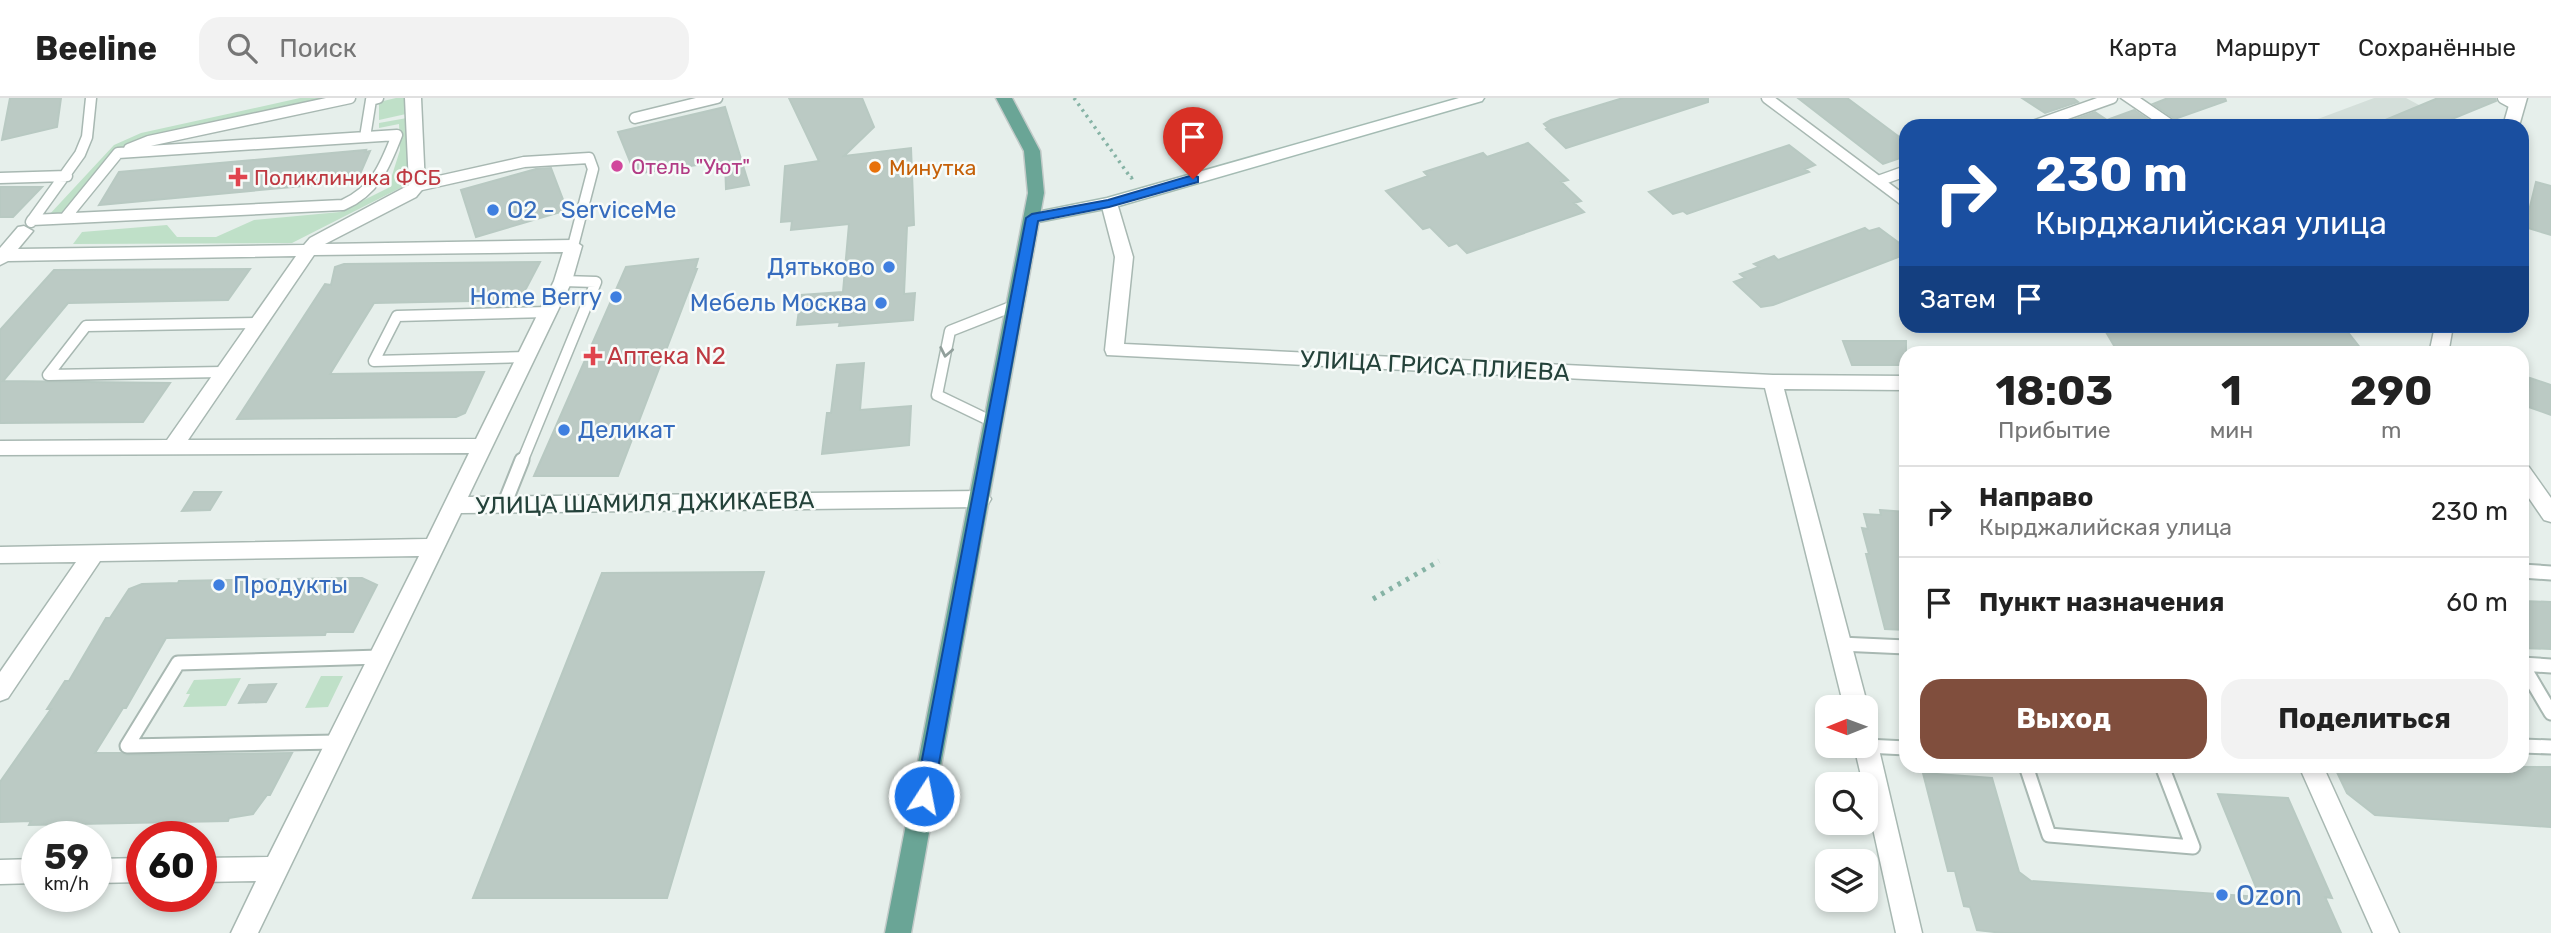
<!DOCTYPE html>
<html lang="ru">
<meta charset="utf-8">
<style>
body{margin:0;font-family:Rubik,sans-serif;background:#f2f2f2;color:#222;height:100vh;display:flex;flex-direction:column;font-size:26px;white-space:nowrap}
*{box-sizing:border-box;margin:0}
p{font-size:23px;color:#767676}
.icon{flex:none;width:38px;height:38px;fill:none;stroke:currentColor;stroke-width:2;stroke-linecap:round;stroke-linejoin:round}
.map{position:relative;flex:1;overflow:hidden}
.details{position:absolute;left:1899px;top:248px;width:630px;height:427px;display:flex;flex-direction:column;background:#fff;border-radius:21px;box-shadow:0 4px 10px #0003}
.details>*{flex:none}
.guide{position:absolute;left:1899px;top:21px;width:630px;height:214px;border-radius:21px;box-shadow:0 4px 10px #0003;background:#1a4fa0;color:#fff;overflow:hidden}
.needle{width:46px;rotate:269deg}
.fabs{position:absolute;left:1815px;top:597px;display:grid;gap:14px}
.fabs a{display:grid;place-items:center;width:63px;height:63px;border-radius:14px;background:#fff;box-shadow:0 4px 10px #0003;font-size:35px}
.speed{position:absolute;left:21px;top:723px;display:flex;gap:14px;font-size:35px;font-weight:700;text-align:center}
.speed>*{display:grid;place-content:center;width:91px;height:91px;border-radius:50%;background:#fff;box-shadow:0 4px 10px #0003;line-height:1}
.speed small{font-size:18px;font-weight:400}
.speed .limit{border:10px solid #d22;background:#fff;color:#111}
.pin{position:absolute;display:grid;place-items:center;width:60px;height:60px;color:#fff;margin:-72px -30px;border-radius:50% 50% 50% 0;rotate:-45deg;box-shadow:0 0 7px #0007}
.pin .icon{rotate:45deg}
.me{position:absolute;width:77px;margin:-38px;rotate:11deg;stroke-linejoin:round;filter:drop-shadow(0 0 5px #0008)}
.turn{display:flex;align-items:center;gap:24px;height:147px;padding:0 21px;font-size:32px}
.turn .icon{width:91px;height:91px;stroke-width:2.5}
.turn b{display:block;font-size:49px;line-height:60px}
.then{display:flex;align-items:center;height:66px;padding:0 21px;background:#0003;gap:14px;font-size:26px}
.eta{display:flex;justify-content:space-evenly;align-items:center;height:119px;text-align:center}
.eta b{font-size:42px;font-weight:700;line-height:49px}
.action{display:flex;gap:14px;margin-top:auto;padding:14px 21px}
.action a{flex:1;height:80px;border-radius:21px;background:#804e3d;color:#fff;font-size:28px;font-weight:700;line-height:80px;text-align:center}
.action a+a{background:#f2f2f2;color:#222}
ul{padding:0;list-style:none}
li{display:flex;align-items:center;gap:21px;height:91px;padding:0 21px;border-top:2px solid #e0e0e0}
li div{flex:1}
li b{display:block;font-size:26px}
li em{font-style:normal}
header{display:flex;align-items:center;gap:42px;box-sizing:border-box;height:98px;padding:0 35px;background:#fff;border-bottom:2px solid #e0e0e0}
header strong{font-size:33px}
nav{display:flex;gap:38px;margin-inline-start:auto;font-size:24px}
.search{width:490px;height:63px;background:#f2f2f2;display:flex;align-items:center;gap:18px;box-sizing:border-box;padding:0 24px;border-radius:21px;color:#767676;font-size:26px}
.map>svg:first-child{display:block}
.built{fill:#d4dfda}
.green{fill:#bfe0c8}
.building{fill:#bbcac4;stroke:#b8c9c2;stroke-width:2}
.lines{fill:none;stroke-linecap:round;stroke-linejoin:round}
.lane-far1-casing{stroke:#a8b8b2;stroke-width:13}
.lane-casing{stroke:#a8b8b2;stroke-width:17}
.street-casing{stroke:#a8b8b2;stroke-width:3}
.secondary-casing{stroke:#a4bbb3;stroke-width:3}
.primary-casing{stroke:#c2cac8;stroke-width:3}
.path-far1{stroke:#86b3a5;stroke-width:3.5;stroke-dasharray:2.5 4.5;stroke-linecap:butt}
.path{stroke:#86b3a5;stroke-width:5;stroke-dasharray:3.5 6;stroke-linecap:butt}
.lane-far1{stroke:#fff;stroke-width:10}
.lane{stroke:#fff;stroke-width:13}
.street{fill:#fff;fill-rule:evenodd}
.secondary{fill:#fff;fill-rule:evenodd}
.primary{fill:#6aa596;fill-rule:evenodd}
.oneway{stroke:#92a09c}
.route{fill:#1a73e8;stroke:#114b97;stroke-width:2}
.hotel-dot{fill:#d1479c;stroke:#f7fbf9;stroke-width:2.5}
.food-dot{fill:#e8710a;stroke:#f7fbf9;stroke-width:2.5}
.health-dot{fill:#e0444e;stroke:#f7fbf9;stroke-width:2.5}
.shop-dot{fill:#3f7fe0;stroke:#f7fbf9;stroke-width:2.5}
.labels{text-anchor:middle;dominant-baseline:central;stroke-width:5;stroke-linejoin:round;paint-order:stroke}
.far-hotel-label{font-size:21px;fill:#b23c85;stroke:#f7fbf9;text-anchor:start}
.far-food-label{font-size:21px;fill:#c56008;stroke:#f7fbf9;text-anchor:start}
.far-health-label{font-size:21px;fill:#be3a42;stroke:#f7fbf9;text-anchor:start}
.shop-label{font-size:24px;fill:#366cbe;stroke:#f7fbf9;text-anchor:start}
.health-label{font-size:24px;fill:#be3a42;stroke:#f7fbf9;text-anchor:start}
.street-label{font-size:24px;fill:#24423a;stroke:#f7fbf9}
.near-shop-label{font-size:28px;fill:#366cbe;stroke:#f7fbf9;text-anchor:start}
</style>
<header>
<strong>Beeline</strong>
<div class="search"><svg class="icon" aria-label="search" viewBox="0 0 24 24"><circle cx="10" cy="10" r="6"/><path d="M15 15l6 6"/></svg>Поиск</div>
<nav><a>Карта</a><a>Маршрут</a><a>Сохранённые</a></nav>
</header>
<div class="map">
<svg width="2551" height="835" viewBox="0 0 2551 835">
<rect width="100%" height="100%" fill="#e6efeb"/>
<path class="built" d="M 2374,0 L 2406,0 L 2458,28 L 2299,28 Z"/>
<path class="green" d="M 300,0 L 331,0 L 143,41 L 120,50 L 61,116 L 48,118 L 114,47 L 141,35 Z
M 396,0 L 405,0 L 406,16 L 379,22 L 379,4 Z
M 407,20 L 412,84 L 292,145 L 73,146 L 82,134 L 167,127 L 177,139 L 216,139 L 254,122 L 340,114 L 388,90 L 400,52 L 399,26 L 379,30 L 379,25 Z
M 321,578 L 343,578 L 328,609 L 305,610 Z
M 241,580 L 226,608 L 183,609 L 190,596 L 186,596 L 194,582 Z"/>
<path class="building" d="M 10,0 L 61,0 L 57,29 L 2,42 Z
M 789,0 L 862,0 L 874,29 L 844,58 L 911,50 L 914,127 L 907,128 L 904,196 L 915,195 L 913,222 L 839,228 L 840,224 L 797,227 L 801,197 L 843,194 L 849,126 L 791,132 L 792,123 L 781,124 L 785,68 L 819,63 Z
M 1623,0 L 1708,0 L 1708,4 L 1566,50 L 1546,31 L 1548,30 L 1544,26 L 1551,22 Z
M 1798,0 L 1847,0 L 1906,44 L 1906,58 L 1883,66 Z
M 2022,0 L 2073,0 L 2078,4 L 2045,15 Z
M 2168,0 L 2225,0 L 2226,3 L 2175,21 L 2153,6 Z
M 2438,0 L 2495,0 L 2496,3 L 2435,28 L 2371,28 Z
M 725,9 L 749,87 L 726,91 L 725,63 L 635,76 L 618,34 Z
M 2134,12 L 2156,27 L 2062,26 L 2095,14 L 2107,22 Z
M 1528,45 L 1568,82 L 1561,84 L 1581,103 L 1574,105 L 1584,114 L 1467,155 L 1457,145 L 1449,148 L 1430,129 L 1423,131 L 1386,93 L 1428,78 L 1424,74 L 1483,55 L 1487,59 Z
M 1789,47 L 1815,67 L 1805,71 L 1809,74 L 1687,116 L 1683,113 L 1673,116 L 1649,94 Z
M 366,52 L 365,54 L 370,53 L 357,83 L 99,107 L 119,74 Z
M 551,70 L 567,112 L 476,139 L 461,92 L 536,71 Z
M 2536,84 L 2551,88 L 2551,137 L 2525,129 Z
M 0,89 L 42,89 L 13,119 L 0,119 Z
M 1865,130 L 1869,133 L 1879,130 L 1906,150 L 1906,156 L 1773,207 L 1761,209 L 1734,184 L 1745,180 L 1740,176 L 1759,169 L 1754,166 L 1774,158 L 1778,162 Z
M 698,161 L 695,171 L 697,171 L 618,378 L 534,378 L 626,169 Z
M 540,164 L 520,202 L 374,205 L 330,276 L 484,274 L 465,315 L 456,319 L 237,321 L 325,186 L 331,187 L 335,169 L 344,166 Z
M 250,171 L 228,202 L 68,205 L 3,283 L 170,285 L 143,324 L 0,325 L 0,232 L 54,172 Z
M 2347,233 L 2365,256 L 2119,256 L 2106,234 Z
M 1843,243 L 1906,243 L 1906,267 L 1852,267 Z
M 864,265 L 860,312 L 911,308 L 909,347 L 822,356 L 827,315 L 831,315 L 837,267 Z
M 2530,280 L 2551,287 L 2551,317 L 2526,308 Z
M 194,394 L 221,394 L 210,412 L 182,413 Z
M 1880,412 L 1906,414 L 1906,532 L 1885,531 L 1866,456 L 1869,456 L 1862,430 L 1868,431 L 1864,416 L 1881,417 Z
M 764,474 L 667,800 L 473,800 L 602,475 Z
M 345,480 L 362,480 L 377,487 L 353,534 L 326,534 L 325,537 L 166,540 L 126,610 L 123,610 L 95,655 L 121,655 L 127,657 L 292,655 L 270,697 L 267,697 L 253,716 L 229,720 L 228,723 L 29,727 L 31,723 L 0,724 L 0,684 L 51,611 L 47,611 L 65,583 L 69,583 L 106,520 L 110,520 L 129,491 L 142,486 L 178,485 L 179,483 Z
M 2522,503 L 2551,504 L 2551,551 L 2522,550 Z
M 276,586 L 266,604 L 239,605 L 249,587 Z
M 2334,668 L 2551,669 L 2551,729 L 2375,717 L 2347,695 Z
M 1923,675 L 1992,680 L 2019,774 L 2031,783 L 2260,799 L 2218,696 L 2288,700 L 2332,800 L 2325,799 L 2341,835 L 2003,835 L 1977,832 L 1970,809 L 1964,808 L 1955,773 L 1948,773 Z"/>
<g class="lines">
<defs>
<path id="lane-far1" d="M 1767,0 L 1906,104
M 2503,0 L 2516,7
M 635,20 L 717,0
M 2033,28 L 2112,0
M 365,39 L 371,2 L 378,0
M 129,51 L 149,43 L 350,0
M 0,80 L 67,78
M 1878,83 L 1906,73
M 417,88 L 524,64 L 589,60 L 593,71 L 573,148
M 32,122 L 343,107 C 375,93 385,68 397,37 L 118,55 L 65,120
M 31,124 L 80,56 L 87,39 L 91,0
M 526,259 L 374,263 L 397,218 L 548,214
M 223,274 L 48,277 L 86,228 L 257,225
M 993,324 L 937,297 L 950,233 L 1016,207
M 522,364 L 596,184 L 563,183"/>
<path id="lane" d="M 504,407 L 522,362
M 2522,473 L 2551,475
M 1840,546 L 1906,549
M 2522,566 L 2551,615
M 2522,566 L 2551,568
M 337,644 L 127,648 L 178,565 L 380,559
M 1866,648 L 1906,650
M 2522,648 L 2551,649
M 2026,668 L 2049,737 L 2193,749 L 2162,668"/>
<path id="street" d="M 405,0 L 421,0 L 425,88 L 416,99 L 325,146 L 573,142 L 582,148 L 572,183 L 468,399 L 981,393 L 988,396 L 991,401 L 988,406 L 981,409 L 461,415 L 258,835 L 231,835 L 256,783 L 201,784 L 201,760 L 268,759 L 419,458 L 100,463 L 8,600 L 0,603 L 0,574 L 76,464 L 0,465 L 0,449 L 427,441 L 469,355 L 0,357 L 0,343 L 167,342 L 296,158 L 8,163 L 0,167 L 0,150 L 18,129 L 24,128 L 33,133 L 18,151 L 304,147 L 310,140 L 409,87 ZM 563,154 L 554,183 L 476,341 L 188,342 L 314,157 Z
M 2121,0 L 2140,0 L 2181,28 L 2162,28 Z
M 2511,0 L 2527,0 L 2519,28 L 2503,28 Z
M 1109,100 L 1117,105 L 1133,159 L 1124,246 L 1773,277 L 1906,278 L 1906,292 L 1784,291 L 1868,609 L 1866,614 L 1866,609 L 1844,609 L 1765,290 L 1107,257 L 1105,252 L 1115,159 L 1101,105 Z
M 2435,228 L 2453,228 L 2448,256 L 2429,256 Z
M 2522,367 L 2529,369 L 2551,400 L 2551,424 L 2544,422 L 2522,390 Z
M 1866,637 L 1874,640 L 1878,647 L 1922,835 L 1896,835 L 1866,699 L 1866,686 L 1863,686 L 1854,648 L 1866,648 Z
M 2299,668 L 2323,668 L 2399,835 L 2373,835 Z
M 142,760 L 142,784 L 96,785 L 96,761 Z
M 37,761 L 37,785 L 0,786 L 0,762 Z"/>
<path id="secondary" d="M 1459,0 L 1484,0 L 1482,3 L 1115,109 L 1033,125 L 1024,120 L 1027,116 L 1107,100 Z"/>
<path id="primary" d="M 996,0 L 1012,0 L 1040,53 L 1044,95 L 911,835 L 885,835 L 1028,95 L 1024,53 Z"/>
</defs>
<use href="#lane-far1" class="lane-far1-casing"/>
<use href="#lane" class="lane-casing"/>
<use href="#street" class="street-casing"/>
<use href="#secondary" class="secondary-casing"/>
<use href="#primary" class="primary-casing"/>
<path class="path-far1" d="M 1074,0 L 1131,80 L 1133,79"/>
<path class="path" d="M 1373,501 L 1439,463"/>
<use href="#lane-far1" class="lane-far1"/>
<use href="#lane" class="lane"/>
<use href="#street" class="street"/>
<use href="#secondary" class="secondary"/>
<use href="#primary" class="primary"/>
</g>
<defs><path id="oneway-chevron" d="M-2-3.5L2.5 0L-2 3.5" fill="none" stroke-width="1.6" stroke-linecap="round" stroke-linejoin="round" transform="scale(1.75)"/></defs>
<use class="oneway" href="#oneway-chevron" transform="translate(946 254) rotate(101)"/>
<path class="route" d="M 1193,77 L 1198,79 L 1198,84 L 1109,109 L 1038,123 L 933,698 L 931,703 L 924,706 L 917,703 L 915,698 L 1026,120 L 1032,116 L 1108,102 Z"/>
<circle class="hotel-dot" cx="617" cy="68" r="7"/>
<circle class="food-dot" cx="875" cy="69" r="7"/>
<g class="health-dot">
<path d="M234.5 68.5h7v7h7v7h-7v7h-7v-7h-7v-7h7z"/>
<path d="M589.5 247.5h7v7h7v7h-7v7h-7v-7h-7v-7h7z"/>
</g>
<g class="shop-dot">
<circle cx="493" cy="112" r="7"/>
<circle cx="889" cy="169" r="7"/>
<circle cx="616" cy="199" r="7"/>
<circle cx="881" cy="205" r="7"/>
<circle cx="564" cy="332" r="7"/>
<circle cx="219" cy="487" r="7"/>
<circle cx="2222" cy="797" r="7"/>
</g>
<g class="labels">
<g class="far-hotel-label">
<text x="631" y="68">Отель "Уют"</text>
</g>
<g class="far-food-label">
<text x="889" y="69">Минутка</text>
</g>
<g class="far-health-label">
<text x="254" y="79">Поликлиника ФСБ</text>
</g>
<g class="shop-label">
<text x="507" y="112">О2 - ServiceMe</text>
<text x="875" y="169" text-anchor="end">Дятьково</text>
<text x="602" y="199" text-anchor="end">Home Berry</text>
<text x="867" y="205" text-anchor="end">Мебель Москва</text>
<text x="578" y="332">Деликат</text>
<text x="233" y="487">Продукты</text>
</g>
<g class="health-label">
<text x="607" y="258">Аптека N2</text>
</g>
<g class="street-label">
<text transform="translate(1435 268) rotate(3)">УЛИЦА ГРИСА ПЛИЕВА</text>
<text transform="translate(645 405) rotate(-1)">УЛИЦА ШАМИЛЯ ДЖИКАЕВА</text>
</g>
<g class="near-shop-label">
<text x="2236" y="797">Ozon</text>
</g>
</g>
</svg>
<div class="fabs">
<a><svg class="needle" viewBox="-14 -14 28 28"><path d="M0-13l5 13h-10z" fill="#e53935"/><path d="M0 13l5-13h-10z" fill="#767676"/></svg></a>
<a><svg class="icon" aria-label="search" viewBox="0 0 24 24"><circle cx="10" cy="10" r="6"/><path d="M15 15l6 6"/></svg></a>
<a><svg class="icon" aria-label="layers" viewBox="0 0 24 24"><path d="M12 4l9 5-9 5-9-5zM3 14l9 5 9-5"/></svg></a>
</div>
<div class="speed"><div>59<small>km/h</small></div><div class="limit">60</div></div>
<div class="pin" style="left:1193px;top:81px;background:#d93025"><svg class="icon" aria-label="arrive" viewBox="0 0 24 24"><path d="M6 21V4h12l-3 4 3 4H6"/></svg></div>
<svg class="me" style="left:924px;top:698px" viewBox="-20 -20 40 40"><circle r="17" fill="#1a73e8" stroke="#fff" stroke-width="3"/><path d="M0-11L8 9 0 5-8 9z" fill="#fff"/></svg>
<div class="guide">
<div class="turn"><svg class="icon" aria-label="right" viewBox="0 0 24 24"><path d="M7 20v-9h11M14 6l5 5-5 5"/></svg><div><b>230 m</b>Кырджалийская улица</div></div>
<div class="then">Затем<svg class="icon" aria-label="arrive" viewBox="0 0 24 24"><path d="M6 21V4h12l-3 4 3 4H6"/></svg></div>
</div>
<section class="details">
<div class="eta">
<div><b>18:03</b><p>Прибытие</p></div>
<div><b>1</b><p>мин</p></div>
<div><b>290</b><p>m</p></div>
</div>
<ul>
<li><svg class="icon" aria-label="right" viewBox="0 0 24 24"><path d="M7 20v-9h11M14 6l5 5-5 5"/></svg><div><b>Направо</b><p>Кырджалийская улица</p></div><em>230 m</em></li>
<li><svg class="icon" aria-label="arrive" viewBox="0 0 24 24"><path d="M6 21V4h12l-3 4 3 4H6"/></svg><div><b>Пункт назначения</b></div><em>60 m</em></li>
</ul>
<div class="action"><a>Выход</a><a>Поделиться</a></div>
</section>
</div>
